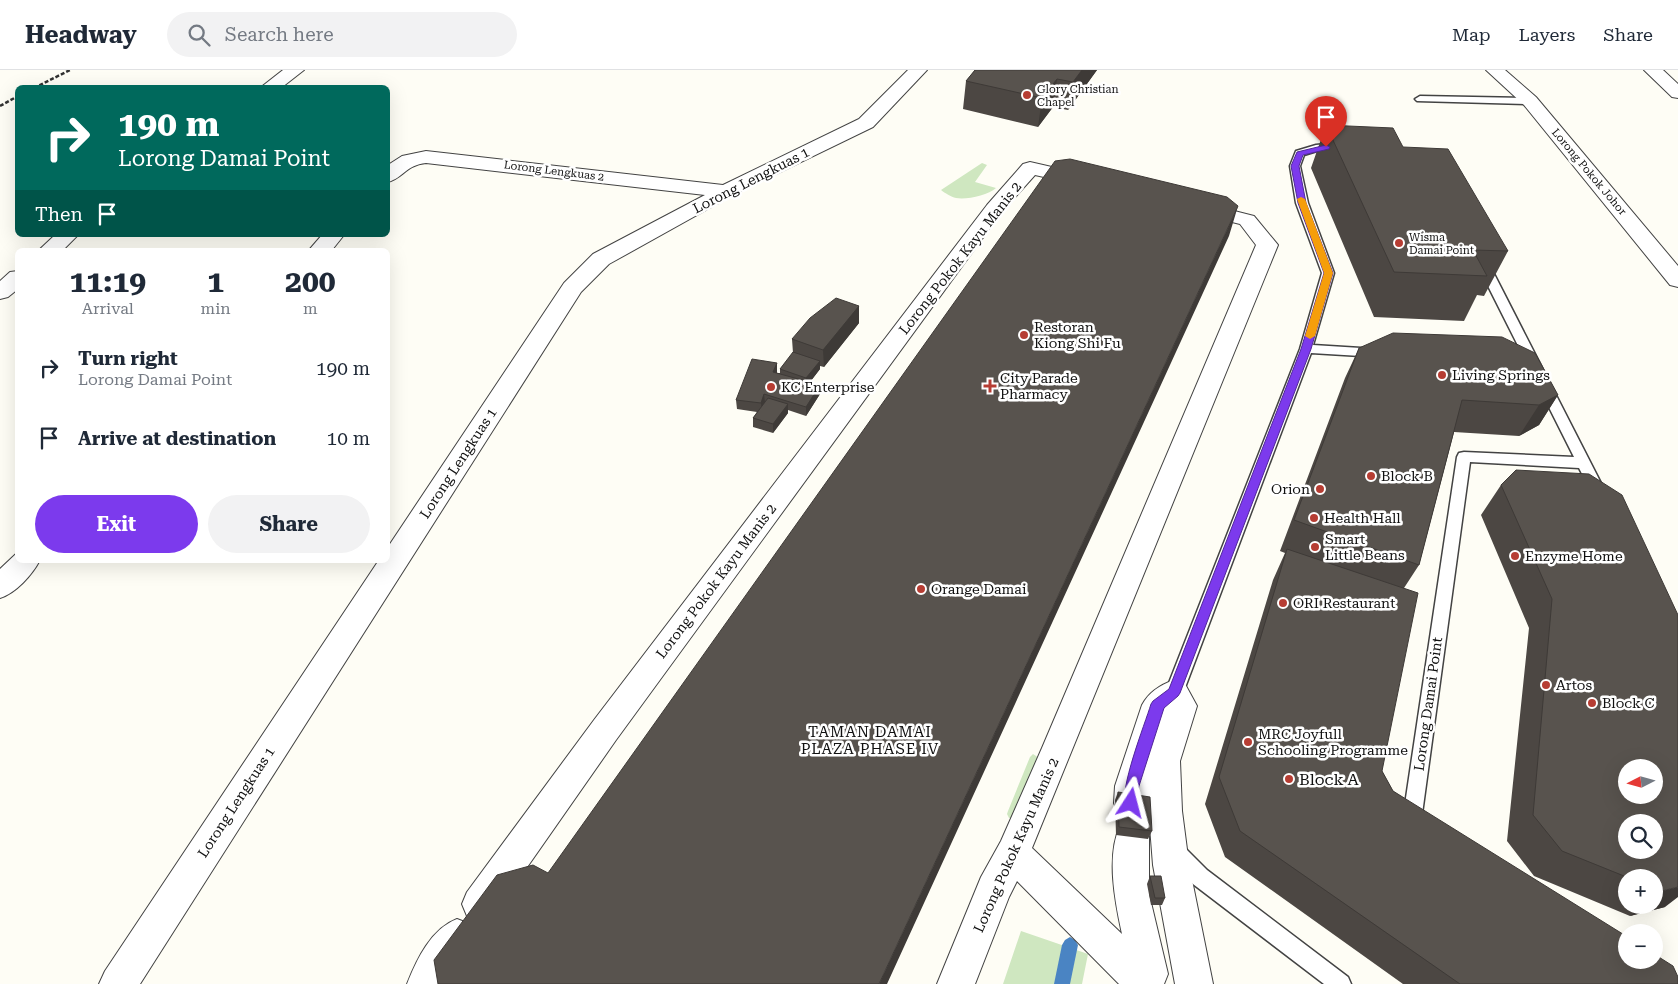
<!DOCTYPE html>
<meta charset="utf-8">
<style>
body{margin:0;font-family:"Roboto Serif",serif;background:#f2f2f3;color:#1f2937;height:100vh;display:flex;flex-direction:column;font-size:19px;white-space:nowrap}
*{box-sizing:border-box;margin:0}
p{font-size:16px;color:#747a83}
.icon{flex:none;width:28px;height:28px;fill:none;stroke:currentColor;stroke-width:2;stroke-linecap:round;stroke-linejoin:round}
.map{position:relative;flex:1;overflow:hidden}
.drawer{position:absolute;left:15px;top:178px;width:375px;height:315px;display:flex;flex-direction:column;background:#fff;border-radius:8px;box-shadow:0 5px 20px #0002}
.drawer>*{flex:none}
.banner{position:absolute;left:15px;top:15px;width:375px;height:152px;border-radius:8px;box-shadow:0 5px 20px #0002;background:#00695c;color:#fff;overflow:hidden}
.needle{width:32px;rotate:264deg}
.tools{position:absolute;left:1618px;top:689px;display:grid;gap:10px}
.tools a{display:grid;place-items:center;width:45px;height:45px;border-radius:50%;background:#fff;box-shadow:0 5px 20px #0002;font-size:25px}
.pin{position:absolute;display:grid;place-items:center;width:42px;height:42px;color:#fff;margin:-51px -21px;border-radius:50% 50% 50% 0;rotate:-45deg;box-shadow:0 0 5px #0007}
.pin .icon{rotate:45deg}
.me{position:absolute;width:55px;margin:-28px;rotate:9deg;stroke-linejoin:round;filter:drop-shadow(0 0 4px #0008)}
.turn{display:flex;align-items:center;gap:18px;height:105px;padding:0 20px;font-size:22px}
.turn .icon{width:65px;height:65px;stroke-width:2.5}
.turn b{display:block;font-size:35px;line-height:42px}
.then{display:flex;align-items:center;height:48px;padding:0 20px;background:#0003;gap:10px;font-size:19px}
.eta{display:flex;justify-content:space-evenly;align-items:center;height:85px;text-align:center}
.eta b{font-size:30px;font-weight:700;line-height:35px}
.primary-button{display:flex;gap:10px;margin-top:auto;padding:10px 20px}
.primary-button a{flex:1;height:58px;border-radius:30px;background:#7c3aed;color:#fff;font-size:20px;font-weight:700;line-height:58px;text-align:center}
.primary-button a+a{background:#f2f2f3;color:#1f2937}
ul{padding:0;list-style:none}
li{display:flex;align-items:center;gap:15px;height:70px;padding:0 20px}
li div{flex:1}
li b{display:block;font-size:19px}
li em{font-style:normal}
header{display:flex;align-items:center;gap:30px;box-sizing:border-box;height:70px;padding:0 25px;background:#fff;border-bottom:1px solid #e0e1e3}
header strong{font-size:24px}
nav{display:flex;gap:28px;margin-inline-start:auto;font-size:18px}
.search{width:350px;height:45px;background:#f2f2f3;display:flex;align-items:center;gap:12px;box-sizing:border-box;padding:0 18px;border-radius:28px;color:#747a83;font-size:19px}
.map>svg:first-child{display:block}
.green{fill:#cfe7c0}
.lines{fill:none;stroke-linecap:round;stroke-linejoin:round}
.stream{fill:#4a84c3;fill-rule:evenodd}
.service-casing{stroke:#434343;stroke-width:3}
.minor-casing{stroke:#434343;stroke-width:2}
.path{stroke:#323232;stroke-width:2.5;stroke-dasharray:4 2;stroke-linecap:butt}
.service{fill:#fff;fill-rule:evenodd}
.minor{fill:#fff;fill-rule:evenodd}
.wall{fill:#4c4743;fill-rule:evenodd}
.shaded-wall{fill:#3e3a37}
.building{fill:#58534e;stroke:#3e3a37;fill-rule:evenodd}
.route{fill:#7c3aed;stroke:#51269a}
.slow{fill:#f59e0b}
.poi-dot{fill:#b63d33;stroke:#fff;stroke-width:2}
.labels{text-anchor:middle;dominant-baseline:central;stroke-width:5;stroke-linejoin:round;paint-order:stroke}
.far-poi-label{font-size:11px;fill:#101010;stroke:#fff;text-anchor:start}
.far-street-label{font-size:11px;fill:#101010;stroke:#fff}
.street-label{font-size:14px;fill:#101010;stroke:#fff}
.poi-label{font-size:14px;fill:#101010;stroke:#fff;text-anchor:start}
.neighbourhood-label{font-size:15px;letter-spacing:1px;fill:#101010;stroke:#fff}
.near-poi-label{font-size:16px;fill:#101010;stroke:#fff;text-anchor:start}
</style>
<header>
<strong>Headway</strong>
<div class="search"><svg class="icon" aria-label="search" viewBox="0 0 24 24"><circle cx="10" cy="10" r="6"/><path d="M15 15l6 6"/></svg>Search here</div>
<nav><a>Map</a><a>Layers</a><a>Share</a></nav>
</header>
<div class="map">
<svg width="1678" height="914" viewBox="0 0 1678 914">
<rect width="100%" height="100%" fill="#fefdf5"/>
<path class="green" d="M 982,93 L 987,95 L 975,112 L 996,118 C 988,125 967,130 956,128 C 951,127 945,123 941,120 Z
M 1033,684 L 1039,688 L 1014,748 L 1009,748 L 1007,744 L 1008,741 L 1030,687 Z
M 1021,861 L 1088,884 L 1082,914 L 1003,914 Z"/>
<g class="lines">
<path class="stream" d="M 1070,867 L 1075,870 L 1078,875 L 1070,914 L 1054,914 L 1062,875 L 1065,870 Z"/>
<defs>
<path id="service" d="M 1420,26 L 1530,28 L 1535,31 L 1530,34 L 1417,31 L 1415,29 Z
M 1337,73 L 1341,74 L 1342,76 L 1341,78 L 1317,81 L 1304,85 L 1300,96 L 1308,133 L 1334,203 L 1313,275 L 1377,279 L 1383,283 L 1377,287 L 1311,283 L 1183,623 L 1180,628 L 1174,630 L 1168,628 L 1165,623 L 1300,279 L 1322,203 L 1296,133 L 1290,96 L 1296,81 L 1316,75 Z
M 1483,190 L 1489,194 L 1606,423 L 1604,427 L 1599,428 L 1594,427 L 1579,398 L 1470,392 L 1422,744 L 1426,751 L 1424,757 L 1417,760 L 1405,754 L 1403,748 L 1457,387 L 1459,383 L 1464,382 L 1574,387 L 1477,194 Z
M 1176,773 L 1183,776 L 1207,800 L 1348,907 L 1351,914 L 1324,914 L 1193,814 L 1169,788 L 1167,782 L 1169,776 Z"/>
<path id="minor" d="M 283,0 L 304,0 L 281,18 L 260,18 Z
M 908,0 L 927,0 L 873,57 L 733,125 L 609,194 L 581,222 L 140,914 L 99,914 L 105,901 L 379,490 L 388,490 L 388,477 L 564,213 L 593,184 L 705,125 L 426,93 C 406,95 403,108 388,112 L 388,95 L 402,86 L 426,81 L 723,115 L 859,49 Z
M 1486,0 L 1505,0 L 1536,27 L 1678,196 L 1678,217 L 1670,215 L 1524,35 Z
M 1644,0 L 1663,0 L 1678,14 L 1678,28 L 1672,27 Z
M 1030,92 L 1091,106 L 1094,110 L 1091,114 L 1084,116 L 1035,105 L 1001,143 L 616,670 L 493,846 L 480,852 L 467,846 L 462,834 L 467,822 L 594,650 L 987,135 L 1023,94 Z
M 1199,132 L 1254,146 L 1278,175 L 1032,778 L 1122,864 C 1115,832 1106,786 1120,756 L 1132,751 L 1144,756 L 1149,767 L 1149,824 L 1168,904 L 1164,914 L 1119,914 L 1017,811 L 1009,827 L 975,914 L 937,914 L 981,807 L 1001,771 L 1042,678 L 1256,175 L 1240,154 L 1192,142 L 1189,138 L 1192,134 Z
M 55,165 L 78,165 L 63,180 L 39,180 Z
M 322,165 L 344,165 L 332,180 L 309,180 Z
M 18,201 L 18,219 L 8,227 L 0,229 L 0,211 L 10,202 Z
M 18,482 L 18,490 L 40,490 C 32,505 16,523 0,528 L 0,499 Z
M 1174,610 L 1185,614 L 1197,636 L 1180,691 L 1182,741 L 1189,795 L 1213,914 L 1175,914 L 1153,795 L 1148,731 L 1143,744 L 1131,748 L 1119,744 L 1114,733 L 1115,716 L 1142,635 C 1149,622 1160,615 1174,610 Z
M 457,849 L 470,854 L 475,867 L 470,880 L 445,914 L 407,914 C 417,889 431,859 457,849 Z"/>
</defs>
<use href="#service" class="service-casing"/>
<use href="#minor" class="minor-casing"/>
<path class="path" d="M 34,18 L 70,0
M 0,36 L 18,26"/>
<use href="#service" class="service"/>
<use href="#minor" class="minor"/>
</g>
<path class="wall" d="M 975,0 L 1097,0 L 1068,40 L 1053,37 L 1038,57 L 963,39 L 966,11 Z
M 1326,55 L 1403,77 L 1508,181 L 1484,226 L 1477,225 L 1464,251 L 1374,247 L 1311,98 Z
M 859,236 L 859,253 L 824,297 L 820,296 L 820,299 L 810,312 L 820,315 L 820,324 L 806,346 L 788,340 L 788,343 L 773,363 L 753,357 L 753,348 L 757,342 L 737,339 L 736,330 L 777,293 L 777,303 L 780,303 L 780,299 L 793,283 L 792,269 Z
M 1359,278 L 1558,325 L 1539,355 L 1519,366 L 1454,362 L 1419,495 L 1404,518 L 1382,701 L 1393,721 L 1678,914 L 1403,914 L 1225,787 L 1205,734 L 1273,510 L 1285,483 L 1280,481 L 1345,308 Z
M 1589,404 L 1665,837 L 1630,846 L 1534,806 L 1507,771 L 1529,558 L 1481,445 L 1501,415 ZM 1626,808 L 1654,808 L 1654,835 L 1626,835 Z
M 1118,722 L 1152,761 L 1148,769 L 1116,765 L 1115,730 Z
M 1150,806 L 1165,828 L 1162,835 L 1151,835 L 1147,814 Z"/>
<path class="shaded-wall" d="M 1082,0 L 1097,0 L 1068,40 L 1073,12 Z
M 1057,9 L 1053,37 L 1038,57 L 1042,28 Z
M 1238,136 L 1229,166 L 887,914 L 879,914 Z
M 859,236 L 859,253 L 824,297 L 823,280 Z
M 820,291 L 820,299 L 807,316 L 806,308 Z
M 777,293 L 777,302 L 774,310 L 773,302 Z
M 820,315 L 820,324 L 806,346 L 806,337 Z
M 764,324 L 765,333 L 762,342 L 761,333 Z
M 1558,325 L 1539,355 L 1519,366 L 1539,335 Z
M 788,334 L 788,343 L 773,363 L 773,354 Z
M 1678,817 L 1678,827 L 1665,837 L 1630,846 L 1643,835 L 1654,835 L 1654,827 L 1662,821 Z"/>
<path class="building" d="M 975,0 L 1082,0 L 1073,12 L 1057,9 L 1042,28 L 966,11 Z
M 1326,55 L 1393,58 L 1403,77 L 1448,79 L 1508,181 L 1473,180 L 1487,206 L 1394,202 Z
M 1070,89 L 1227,127 L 1238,136 L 879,914 L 438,914 L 434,890 L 497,805 L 533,795 L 548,803 L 1055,91 Z
M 836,228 L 859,236 L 823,280 L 792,269 L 810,248 Z
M 1393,263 L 1502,267 L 1535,283 L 1558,325 L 1539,335 L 1462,330 L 1419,495 L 1294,450 L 1359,278 Z
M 793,282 L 820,291 L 806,308 L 780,299 Z
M 752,289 L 777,293 L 773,302 L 820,315 L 806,337 L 764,324 L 761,333 L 736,330 Z
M 768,328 L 788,334 L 773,354 L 753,348 Z
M 1516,400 L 1589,404 L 1622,425 L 1678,545 L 1678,817 L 1662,821 L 1654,818 L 1654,808 L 1629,808 L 1562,781 L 1533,745 L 1552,529 L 1501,415 ZM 1626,698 L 1654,698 L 1654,725 L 1626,725 ZM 1626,752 L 1654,752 L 1654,780 L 1626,780 Z
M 1287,479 L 1418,523 L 1382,701 L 1393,721 L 1626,866 L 1626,890 L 1654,890 L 1654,884 L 1673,896 L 1678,907 L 1678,914 L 1460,914 L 1240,761 L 1219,707 Z
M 1118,722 L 1150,727 L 1152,761 L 1119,757 Z
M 1150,806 L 1161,806 L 1165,828 L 1155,828 Z"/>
<path class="route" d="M 1326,75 L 1330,77 L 1329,79 L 1303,85 L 1299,96 L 1306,133 L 1333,203 L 1311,279 L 1180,623 L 1178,626 L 1164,638 L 1139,716 L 1136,737 L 1131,739 L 1126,737 C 1118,721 1145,654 1151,634 L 1153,631 L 1169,619 L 1301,279 L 1324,203 L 1298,133 L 1291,96 L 1297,82 Z"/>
<path class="slow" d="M 1301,127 L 1305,129 L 1333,203 L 1315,266 L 1310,269 L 1305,266 L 1324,203 L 1297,129 Z"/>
<g class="poi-dot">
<circle cx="1027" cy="25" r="5"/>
<circle cx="1399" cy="173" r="5"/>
<circle cx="1024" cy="265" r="5"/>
<circle cx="1442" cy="305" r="5"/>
<path d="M987.5 308.5h5v5h5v5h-5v5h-5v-5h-5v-5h5z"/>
<circle cx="771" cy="317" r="5"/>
<circle cx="1371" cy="406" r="5"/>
<circle cx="1320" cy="419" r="5"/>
<circle cx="1314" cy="448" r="5"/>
<circle cx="1315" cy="477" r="5"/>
<circle cx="1515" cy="486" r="5"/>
<circle cx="921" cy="519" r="5"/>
<circle cx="1283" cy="533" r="5"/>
<circle cx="1546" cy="615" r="5"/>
<circle cx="1592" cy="633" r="5"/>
<circle cx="1248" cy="672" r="5"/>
<circle cx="1289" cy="709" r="5"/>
</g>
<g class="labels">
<g class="far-poi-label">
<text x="1037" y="19">Glory Christian<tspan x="1037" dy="13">Chapel</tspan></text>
<text x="1409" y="167">Wisma<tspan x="1409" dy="13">Damai Point</tspan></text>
</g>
<g class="far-street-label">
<text transform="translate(554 101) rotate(7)">Lorong Lengkuas 2</text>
<text transform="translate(1589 102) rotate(50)">Lorong Pokok Johor</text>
</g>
<g class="street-label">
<text transform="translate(751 110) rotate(-27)">Lorong Lengkuas 1</text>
<text transform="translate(960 188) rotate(-52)">Lorong Pokok Kayu Manis 2</text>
<text transform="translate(458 393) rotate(-57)">Lorong Lengkuas 1</text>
<text transform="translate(716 511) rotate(-53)">Lorong Pokok Kayu Manis 2</text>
<text transform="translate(1428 634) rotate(-82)">Lorong Damai Point</text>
<text transform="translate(236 732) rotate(-57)">Lorong Lengkuas 1</text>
<text transform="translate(1016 775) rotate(-66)">Lorong Pokok Kayu Manis 2</text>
</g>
<g class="poi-label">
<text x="1034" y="257">Restoran<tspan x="1034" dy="16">Kiong Shi Fu</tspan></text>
<text x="1452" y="305">Living Springs</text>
<text x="1000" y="308">City Parade<tspan x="1000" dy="16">Pharmacy</tspan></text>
<text x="781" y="317">KC Enterprise</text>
<text x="1381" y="406">Block B</text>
<text x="1310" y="419" text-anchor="end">Orion</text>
<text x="1324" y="448">Health Hall</text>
<text x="1325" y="469">Smart<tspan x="1325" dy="16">Little Beans</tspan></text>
<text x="1525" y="486">Enzyme Home</text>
<text x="931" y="519">Orange Damai</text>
<text x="1293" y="533">ORI Restaurant</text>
<text x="1556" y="615">Artos</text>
<text x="1602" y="633">Block C</text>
<text x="1258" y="664">MRC Joyfull<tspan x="1258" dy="16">Schooling Programme</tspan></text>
</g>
<g class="neighbourhood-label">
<text x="870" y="662">TAMAN DAMAI<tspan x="870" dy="17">PLAZA PHASE IV</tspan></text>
</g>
<g class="near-poi-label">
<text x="1299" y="709">Block A</text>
</g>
</g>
</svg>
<div class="tools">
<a><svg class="needle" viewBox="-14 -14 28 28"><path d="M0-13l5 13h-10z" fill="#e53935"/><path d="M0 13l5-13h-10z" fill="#747a83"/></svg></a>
<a><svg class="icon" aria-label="search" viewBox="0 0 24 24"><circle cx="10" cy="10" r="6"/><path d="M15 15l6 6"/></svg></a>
<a>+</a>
<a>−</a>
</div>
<div class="pin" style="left:1326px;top:77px;background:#d93025"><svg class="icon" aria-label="arrive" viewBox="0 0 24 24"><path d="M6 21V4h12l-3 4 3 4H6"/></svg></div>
<svg class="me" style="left:1131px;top:733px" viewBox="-20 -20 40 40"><path d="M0-17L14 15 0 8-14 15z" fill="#7c3aed" stroke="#fff" stroke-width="4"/></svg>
<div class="banner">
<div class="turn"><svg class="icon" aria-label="right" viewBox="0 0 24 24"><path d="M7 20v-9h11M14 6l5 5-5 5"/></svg><div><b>190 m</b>Lorong Damai Point</div></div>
<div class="then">Then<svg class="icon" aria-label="arrive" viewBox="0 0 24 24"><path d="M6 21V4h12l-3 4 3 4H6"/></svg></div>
</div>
<section class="drawer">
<div class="eta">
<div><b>11:19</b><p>Arrival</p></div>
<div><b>1</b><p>min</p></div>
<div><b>200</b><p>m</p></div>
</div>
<ul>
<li><svg class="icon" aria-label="right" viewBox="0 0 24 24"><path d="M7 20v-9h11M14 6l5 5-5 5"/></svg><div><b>Turn right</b><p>Lorong Damai Point</p></div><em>190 m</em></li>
<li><svg class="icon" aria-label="arrive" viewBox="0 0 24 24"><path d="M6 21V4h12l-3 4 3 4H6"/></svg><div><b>Arrive at destination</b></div><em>10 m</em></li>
</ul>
<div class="primary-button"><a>Exit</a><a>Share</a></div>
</section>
</div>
